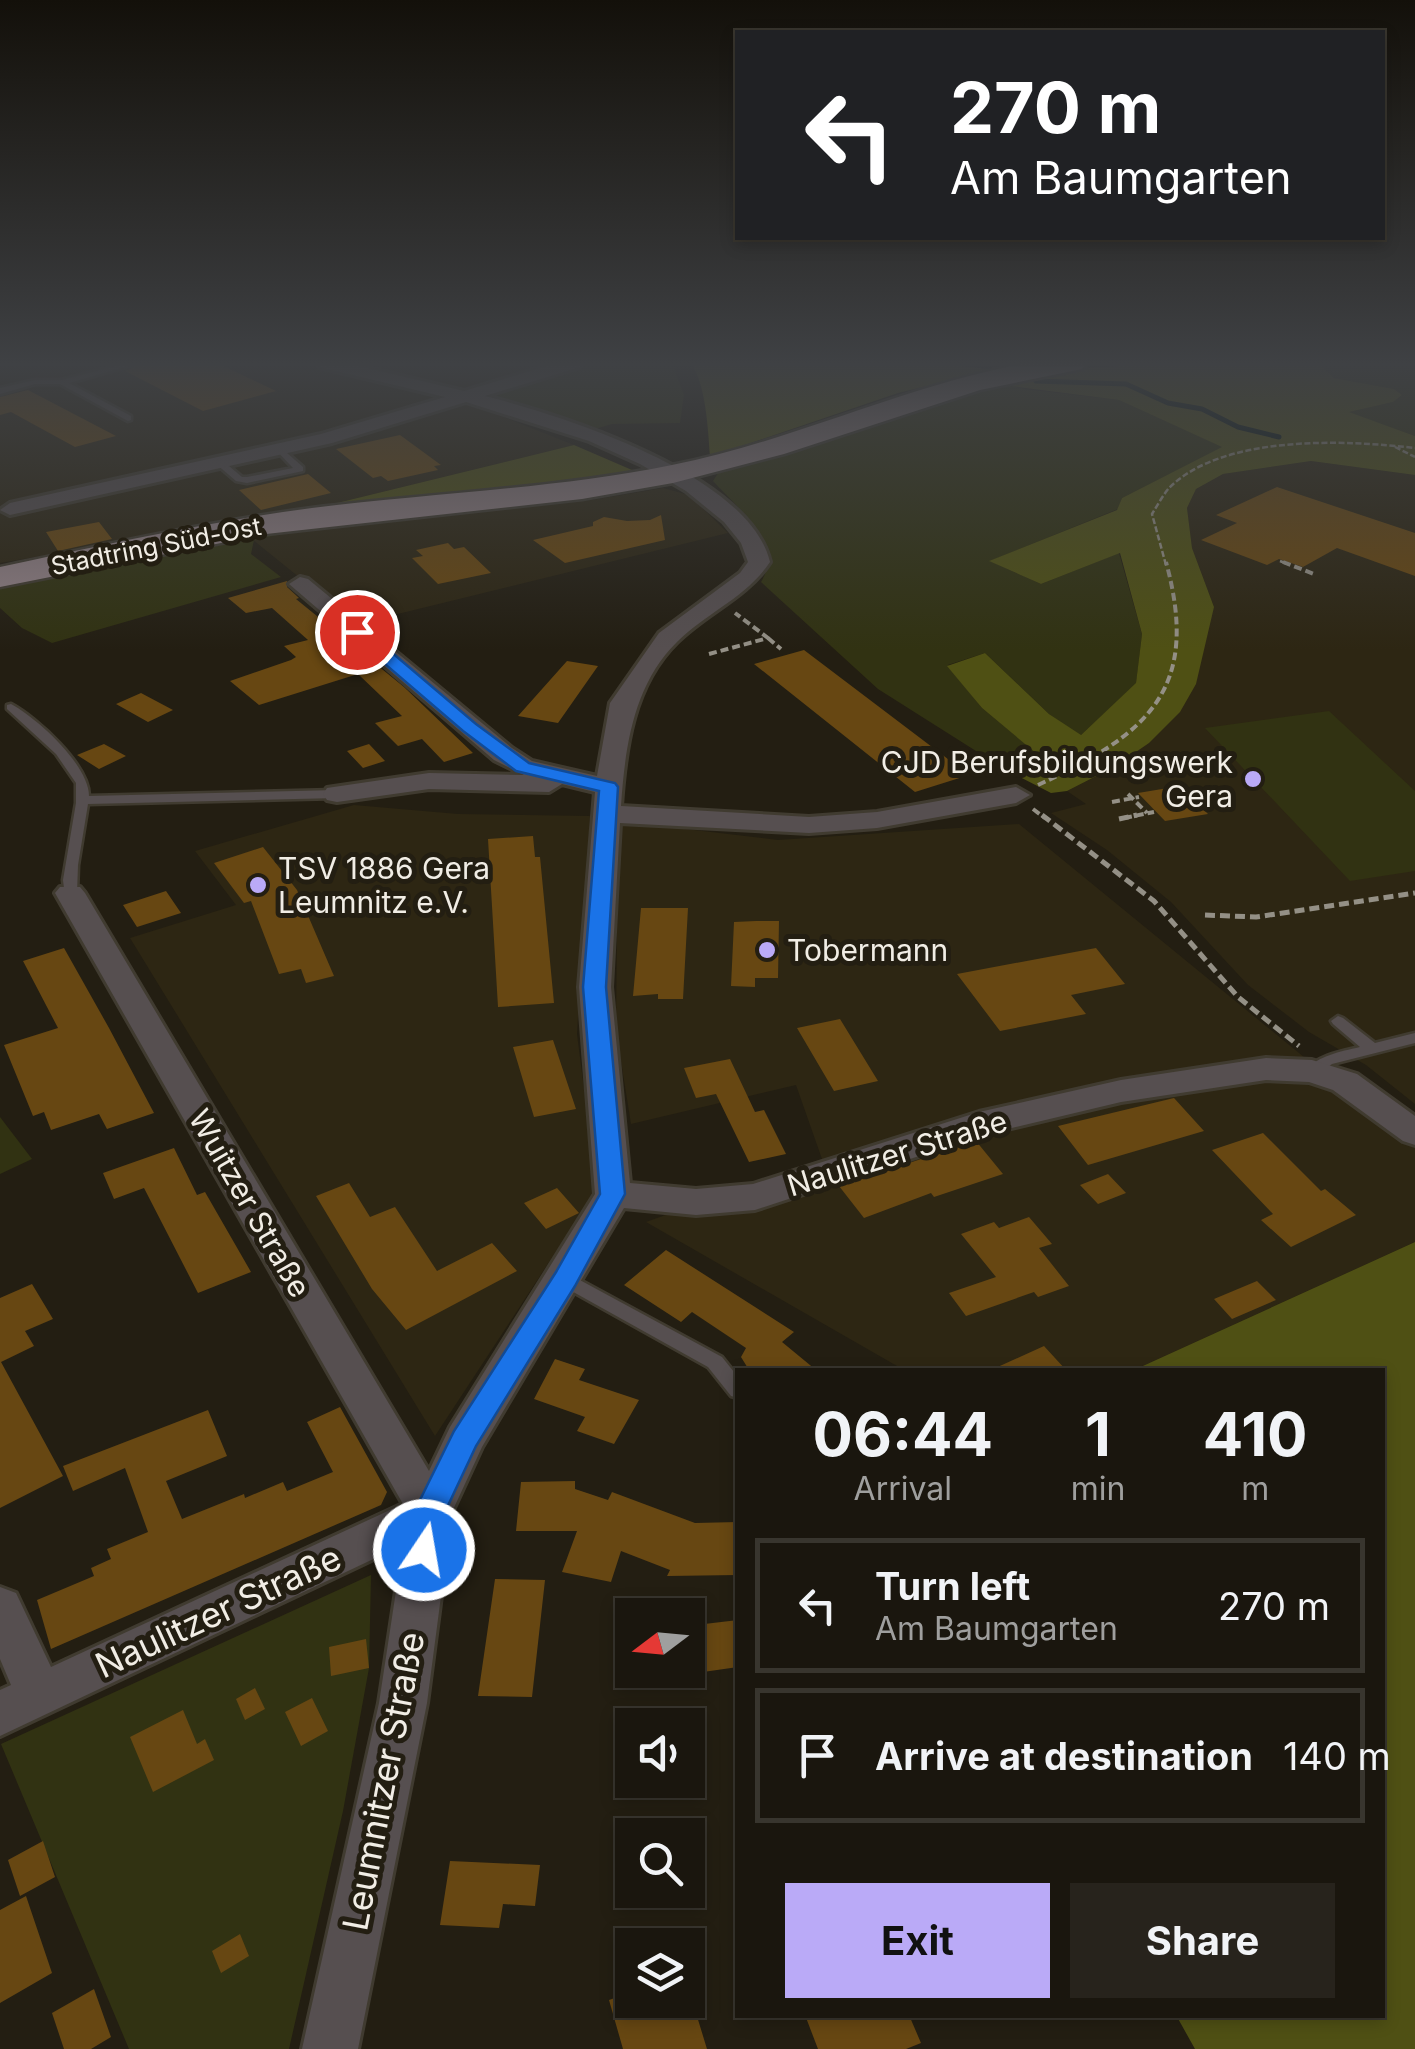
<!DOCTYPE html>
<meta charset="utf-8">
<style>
body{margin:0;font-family:Inter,sans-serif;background:#27231c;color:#f1f3f6;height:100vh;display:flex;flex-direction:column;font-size:38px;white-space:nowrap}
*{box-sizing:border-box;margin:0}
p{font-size:32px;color:#9f9f9e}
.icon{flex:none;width:55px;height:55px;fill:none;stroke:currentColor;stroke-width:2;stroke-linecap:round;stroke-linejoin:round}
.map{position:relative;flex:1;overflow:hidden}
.panel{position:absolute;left:735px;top:1368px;width:650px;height:650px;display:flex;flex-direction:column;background:#1a160e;border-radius:0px;box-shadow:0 5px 15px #0003,0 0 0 2px #38352e}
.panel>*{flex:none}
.top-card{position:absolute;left:735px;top:30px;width:650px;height:210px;border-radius:0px;box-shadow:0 5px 15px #0003,0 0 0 2px #38352e;background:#202124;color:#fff;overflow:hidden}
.needle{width:65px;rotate:254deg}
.buttons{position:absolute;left:615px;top:1598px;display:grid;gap:20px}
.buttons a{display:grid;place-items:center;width:90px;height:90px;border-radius:0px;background:#1a160e;box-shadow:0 5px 15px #0003,0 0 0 2px #38352e;font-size:50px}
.pin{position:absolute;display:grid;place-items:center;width:85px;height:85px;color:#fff;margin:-42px;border:5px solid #fff;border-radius:50%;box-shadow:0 2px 10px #0007}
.me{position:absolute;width:110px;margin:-55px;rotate:12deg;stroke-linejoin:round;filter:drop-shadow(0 0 8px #0008)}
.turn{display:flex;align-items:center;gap:35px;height:210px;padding:0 50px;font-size:45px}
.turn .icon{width:130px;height:130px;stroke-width:2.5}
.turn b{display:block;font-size:70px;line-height:85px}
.eta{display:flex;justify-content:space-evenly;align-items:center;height:170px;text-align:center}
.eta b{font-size:60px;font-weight:700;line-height:70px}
.action{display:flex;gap:20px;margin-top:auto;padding:20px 50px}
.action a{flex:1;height:115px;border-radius:0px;background:#baaaf7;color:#111;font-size:40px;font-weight:700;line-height:115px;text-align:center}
.action a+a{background:#27231c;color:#f1f3f6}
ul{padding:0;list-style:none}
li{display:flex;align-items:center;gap:30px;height:135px;margin:0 20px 15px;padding:0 30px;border:5px solid #38352e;border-radius:0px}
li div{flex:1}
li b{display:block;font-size:38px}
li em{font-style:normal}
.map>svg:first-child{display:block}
.built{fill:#2d2613}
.green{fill:#313212}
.forest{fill:#4f5014}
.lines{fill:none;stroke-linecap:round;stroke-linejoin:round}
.stream{stroke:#001214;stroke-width:5}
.building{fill:#674712}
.lane-casing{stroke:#403b30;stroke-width:5}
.street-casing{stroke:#403b30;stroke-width:6}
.primary-casing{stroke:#403b30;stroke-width:5}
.path-far2{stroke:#949086;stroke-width:2.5;stroke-dasharray:6 2.5;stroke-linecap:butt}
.path-far1{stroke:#949086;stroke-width:4;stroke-dasharray:8 4;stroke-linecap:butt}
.path{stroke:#949086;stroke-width:5;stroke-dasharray:10 5;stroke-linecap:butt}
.lane{fill:#564f50;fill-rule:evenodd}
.street{fill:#564f50;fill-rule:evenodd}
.primary{fill:#8e7e82;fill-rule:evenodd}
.route{fill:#1a73e8;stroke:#114b97;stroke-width:2.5}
.poi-dot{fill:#baaaf7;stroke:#231e12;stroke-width:4}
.labels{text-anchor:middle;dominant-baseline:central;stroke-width:10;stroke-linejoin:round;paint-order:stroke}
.far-street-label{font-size:25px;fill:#f1ede5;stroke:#231e12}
.poi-label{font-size:30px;fill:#f1ede5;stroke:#231e12;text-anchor:start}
.street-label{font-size:30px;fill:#f1ede5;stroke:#231e12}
.near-street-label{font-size:35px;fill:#f1ede5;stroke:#231e12}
</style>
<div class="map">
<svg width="1415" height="2049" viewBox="0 0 1415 2049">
<rect width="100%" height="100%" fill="#231e12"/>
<path class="built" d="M 0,363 L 556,363 L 451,396 L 574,445 L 296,513 L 0,563 Z
M 1311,461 L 1415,475 L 1415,1104 L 1366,1065 L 1309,1032 L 1248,985 L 1171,902 L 1107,850 L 1051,813 L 1086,804 L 1067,791 L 1114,767 L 1214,607 L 1192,548 L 1187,508 L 1196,489 L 1223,474 Z
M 663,488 L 689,495 L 728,533 L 357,624 L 253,540 L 350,521 L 592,500 Z
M 354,805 L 458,814 L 590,816 L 577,1034 L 597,1189 L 435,1436 L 130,938 L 236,905 L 195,851 Z
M 618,821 L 778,840 L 1019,824 L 1415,1148 L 1415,1242 L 1134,1370 L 904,1370 L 646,1222 L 822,1159 L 796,1085 L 631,1124 L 616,1030 Z"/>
<path class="green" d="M 586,363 L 672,363 L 684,395 L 680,423 L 612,424 L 588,431 L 493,397 L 496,392 Z
M 1319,363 L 1415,363 L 1415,436 L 1348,412 L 1393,402 L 1402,395 L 1394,389 L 1334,378 Z
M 1000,382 L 1024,389 L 1119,400 L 1223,447 L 1122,498 L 1118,509 L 990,561 L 1041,584 L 1119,553 L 1142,634 L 1136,684 L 1080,736 L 1049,714 L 985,653 L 948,665 L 982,708 L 1038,754 L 1006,770 L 878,689 L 761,582 C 785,544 737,508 713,481 L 720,470 Z
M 565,500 L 568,502 L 350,521 L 254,540 L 251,554 L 281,577 L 52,643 L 22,628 L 0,608 L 0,580 L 260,529 Z
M 1329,711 L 1415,791 L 1415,871 L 1350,881 L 1205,728 Z
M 0,1117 L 32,1159 L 0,1174 Z
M 371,1575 L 369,1668 L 343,1811 L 289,2049 L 129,2049 L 1,1744 Z"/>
<path class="forest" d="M 691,363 L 1022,363 L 898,393 L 710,457 C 708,429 706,385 691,363 Z
M 1171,363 L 1319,363 L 1334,378 L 1394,389 L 1402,395 L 1393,402 L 1349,412 L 1415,436 L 1415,475 L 1311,461 L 1223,474 L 1196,489 L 1187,508 L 1192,548 L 1214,607 L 1196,684 L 1180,712 L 1149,743 L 1114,767 L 1067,791 L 1051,793 L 1006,770 L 1037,754 L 982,708 L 947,666 L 985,653 L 1049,714 L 1081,735 L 1136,683 L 1142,634 L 1120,553 L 1041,584 L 989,561 L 1117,510 L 1122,498 L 1222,447 L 1119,400 L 1003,385 L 1058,370 Z
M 574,445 L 632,470 L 615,476 L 296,513 Z
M 1415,1242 L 1415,2049 L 1195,2049 L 1176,2015 L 1382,2015 L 1382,1370 L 1134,1370 Z"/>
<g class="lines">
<path class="stream" d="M 956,363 L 1011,369
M 1030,374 L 1036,381 L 1126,384 L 1168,403 L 1202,409 L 1238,427 L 1279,437"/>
</g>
<path class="building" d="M 143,363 L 217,363 L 276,391 L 203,411 L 125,371 Z
M 28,390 L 116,436 L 75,447 L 11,412 L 0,415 L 0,397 Z
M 400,435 L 441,465 L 434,466 L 438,470 L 388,481 L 381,476 L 373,478 L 336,449 Z
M 308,474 L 331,493 L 261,510 L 239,490 Z
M 1277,487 L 1415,533 L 1415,576 L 1337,548 L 1303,567 L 1279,559 L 1267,565 L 1201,540 L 1237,523 L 1216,515 Z
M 661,515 L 665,540 L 565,563 L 533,540 L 593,526 L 593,522 L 604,517 L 627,521 L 650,520 Z
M 99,522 L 112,539 L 58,551 L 46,532 Z
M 448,543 L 454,549 L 464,547 L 491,573 L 438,584 L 412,558 L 423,556 L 416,550 Z
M 287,581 L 287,587 L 299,598 L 296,599 L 404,687 L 473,753 L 444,762 L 422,739 L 398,746 L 375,723 L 402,716 L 358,674 L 259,705 L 230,681 L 291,660 L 296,657 L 284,646 L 308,640 L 272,608 L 246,613 L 228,598 Z
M 804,650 L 969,775 L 915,792 L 754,664 Z
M 567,661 L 598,666 L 558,723 L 518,716 Z
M 141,693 L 173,710 L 148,722 L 116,704 Z
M 104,744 L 126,756 L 99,769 L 77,755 Z
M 369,744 L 385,761 L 363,768 L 347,751 Z
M 1180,786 L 1208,814 L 1165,821 L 1138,793 Z
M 533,836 L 535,857 L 540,857 L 554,1003 L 498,1007 L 488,839 Z
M 263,847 L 297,890 L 334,976 L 306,983 L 301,969 L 279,974 L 251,901 L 244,903 L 214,863 Z
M 166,891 L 181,913 L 137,927 L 123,905 Z
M 641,908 L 688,908 L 683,999 L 658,999 L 658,994 L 633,996 Z
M 756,921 L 779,921 L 778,978 L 755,978 L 755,987 L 731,986 L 734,922 Z
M 64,948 L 109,1028 L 154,1113 L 107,1129 L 99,1114 L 51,1130 L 44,1112 L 33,1116 L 4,1045 L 58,1028 L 23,961 Z
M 1096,948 L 1125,984 L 1071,995 L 1086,1014 L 1000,1031 L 957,974 Z
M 840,1019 L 878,1081 L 834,1091 L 797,1028 Z
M 553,1040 L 576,1109 L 534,1117 L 513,1047 Z
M 730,1059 L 755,1112 L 764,1110 L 786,1154 L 749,1162 L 716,1094 L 696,1098 L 684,1068 Z
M 1174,1098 L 1204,1131 L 1088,1165 L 1058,1126 Z
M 1263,1133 L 1321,1191 L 1325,1189 L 1356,1215 L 1291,1247 L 1261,1220 L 1273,1214 L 1212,1150 Z
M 976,1141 L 1003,1174 L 934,1197 L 931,1193 L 864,1218 L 839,1186 Z
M 174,1148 L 197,1195 L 205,1192 L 251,1272 L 198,1293 L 144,1188 L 114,1199 L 103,1173 Z
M 1108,1174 L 1126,1193 L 1098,1204 L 1080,1185 Z
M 349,1183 L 370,1217 L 395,1207 L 437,1271 L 492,1243 L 517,1271 L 406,1330 L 372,1289 L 316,1196 Z
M 557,1188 L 579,1213 L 546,1229 L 524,1203 Z
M 1029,1217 L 1052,1244 L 1039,1248 L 1069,1286 L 1038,1297 L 1034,1292 L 966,1316 L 949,1293 L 996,1277 L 961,1234 L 994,1222 L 999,1228 Z
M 666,1250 L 794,1332 L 782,1342 L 816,1370 L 749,1370 L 741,1357 L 746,1348 L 692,1312 L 681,1322 L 624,1285 Z
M 1257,1281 L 1276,1300 L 1232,1319 L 1214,1299 Z
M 32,1284 L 53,1319 L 25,1331 L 34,1346 L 1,1362 L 63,1476 L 0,1508 L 0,1298 Z
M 1044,1346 L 1066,1370 L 991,1370 Z
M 555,1359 L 585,1369 L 579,1380 L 639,1400 L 614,1444 L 577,1431 L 585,1417 L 534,1399 Z
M 340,1407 L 387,1492 L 381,1505 L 51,1649 L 37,1600 L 94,1576 L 91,1568 L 111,1559 L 107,1549 L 148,1532 L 125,1468 L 73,1491 L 63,1466 L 208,1410 L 227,1456 L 166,1481 L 182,1519 L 244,1494 L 245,1498 L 283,1482 L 287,1491 L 333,1472 L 307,1422 Z
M 575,1481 L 575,1489 L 608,1500 L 612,1492 L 695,1523 L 738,1522 L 738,1575 L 667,1576 L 670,1570 L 621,1551 L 611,1582 L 562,1572 L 577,1531 L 516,1531 L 521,1482 Z
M 495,1579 L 545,1580 L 532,1697 L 478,1696 Z
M 738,1620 L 738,1667 L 703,1672 L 696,1625 Z
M 366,1639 L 369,1668 L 331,1676 L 329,1647 Z
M 255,1688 L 265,1709 L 245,1720 L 236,1699 Z
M 312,1698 L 328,1731 L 301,1746 L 285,1712 Z
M 183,1710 L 197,1744 L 205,1739 L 214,1760 L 153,1792 L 130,1737 Z
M 43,1841 L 55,1877 L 20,1896 L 8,1860 Z
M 450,1861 L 540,1865 L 535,1906 L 503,1904 L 499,1928 L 440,1925 Z
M 26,1896 L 52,1973 L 0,2003 L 0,1910 Z
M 240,1934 L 249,1956 L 221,1973 L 212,1951 Z
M 94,1989 L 111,2037 L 91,2049 L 64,2049 L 52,2013 Z
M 632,1992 L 632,2000 L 692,2000 L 707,2049 L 623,2049 L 609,2000 Z
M 805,2015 L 909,2015 L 921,2043 L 906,2049 L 818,2049 Z"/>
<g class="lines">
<defs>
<path id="lane" d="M 127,363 L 139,363 L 69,383 L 131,416 L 131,420 L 128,421 L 60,384 L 35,384 L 0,394 L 0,388 L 35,380 L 62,380 Z
M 279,446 L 303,467 L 303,471 L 247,483 L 236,481 L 215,463 L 223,461 L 242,477 L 247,477 L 293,468 L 275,449 Z
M 11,704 C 37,718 89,765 89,796 L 337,790 L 343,794 L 337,798 L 88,804 L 78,865 L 77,893 L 75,896 L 65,896 L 63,880 L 76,803 L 76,783 L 56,754 L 7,709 L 7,705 Z
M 1338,1016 L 1343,1018 L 1375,1043 L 1415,1033 L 1415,1043 L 1332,1064 L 1317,1075 L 1307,1075 L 1304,1071 C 1320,1055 1339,1052 1360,1047 L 1333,1024 L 1331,1021 Z
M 565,1272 L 722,1357 L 738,1377 L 738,1398 L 731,1396 L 708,1367 L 559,1284 L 556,1279 L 559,1274 Z"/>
<path id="street" d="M 317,363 L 346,363 L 464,391 L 557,363 L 582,363 L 580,367 L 485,396 C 563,416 749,474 770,562 C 746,598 707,612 677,642 C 633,685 625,748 621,806 L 809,817 L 877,812 L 1016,787 L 1030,795 L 1016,803 L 877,828 L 809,833 L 620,823 L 611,987 L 630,1183 L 696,1189 L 753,1184 L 979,1112 L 1121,1080 L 1266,1058 L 1312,1060 L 1357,1074 L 1415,1116 L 1415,1145 L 1403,1141 L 1333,1090 L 1309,1082 L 1266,1080 L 1121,1102 L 986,1134 L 755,1210 L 696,1215 L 624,1208 L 482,1447 L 452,1512 L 427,1703 L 358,2049 L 302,2049 L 379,1703 L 403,1545 L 0,1736 L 0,1690 L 11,1685 L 0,1659 L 0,1587 L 16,1593 L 51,1667 L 403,1504 L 55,893 L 60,887 L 80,887 L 85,893 L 429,1471 L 450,1427 L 595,1194 L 579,987 L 595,792 L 562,784 L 549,792 L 429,789 L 337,802 L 327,800 L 323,794 L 327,788 L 429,773 L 524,775 L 494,760 L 289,584 L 300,577 L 308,579 L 512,748 L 532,761 L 597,776 L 610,703 L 659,633 L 740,573 L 748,562 L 741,543 L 724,522 L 686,491 L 640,464 L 589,441 L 466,402 L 332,443 L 10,515 L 0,510 L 10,503 L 321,434 L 445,397 L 319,367 Z"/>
<path id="primary" d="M 1027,363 L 1086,363 L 1082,369 L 980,390 L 784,454 L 673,483 L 582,499 L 266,534 L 0,587 L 0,567 C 103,545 207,522 312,508 C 432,493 553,489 672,465 C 793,441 906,385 1027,363 Z"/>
</defs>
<use href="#lane" class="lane-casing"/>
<use href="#street" class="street-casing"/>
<use href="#primary" class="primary-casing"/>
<path class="path-far2" d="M 1395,447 L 1415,457
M 1280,561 L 1290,565
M 1166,565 L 1152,514 C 1157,506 1163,495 1169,488 C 1223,434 1346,440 1415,448"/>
<path class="path-far1" d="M 1283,562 L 1314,574
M 768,638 L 781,649
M 709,654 L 768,638 L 735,613
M 1038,785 C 1148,734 1201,690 1166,562
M 1128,794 L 1147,813
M 1112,802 L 1139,797
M 1033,809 L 1045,818
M 1124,818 L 1154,812"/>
<path class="path" d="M 1042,815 L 1154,901 L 1238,997 L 1299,1046
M 1119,819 L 1137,815
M 1205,915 L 1256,917 L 1415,893"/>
<use href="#lane" class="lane"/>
<use href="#street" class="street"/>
<use href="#primary" class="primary"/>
</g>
<linearGradient id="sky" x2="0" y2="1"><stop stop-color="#13100a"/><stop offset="0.56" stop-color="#3f4144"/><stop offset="1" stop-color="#3f4144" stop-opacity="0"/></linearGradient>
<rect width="1415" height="650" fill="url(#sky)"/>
<path class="route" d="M 351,628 L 363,628 L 476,724 L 529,763 L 615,783 L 618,787 L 606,987 L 625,1194 L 575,1286 L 476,1446 L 445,1512 L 435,1560 L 424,1564 L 413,1560 L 409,1550 L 414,1512 L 454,1431 L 556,1272 L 600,1194 L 583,987 L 599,791 L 516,771 L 463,731 L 351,635 Z"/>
<g class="poi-dot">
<circle cx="1253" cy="779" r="10"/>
<circle cx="258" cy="885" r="10"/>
<circle cx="767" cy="950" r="10"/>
</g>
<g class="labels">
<g class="far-street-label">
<text transform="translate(156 546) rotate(-11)">Stadtring Süd-Ost</text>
</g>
<g class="poi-label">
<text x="1233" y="762" text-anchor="end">CJD Berufsbildungswerk<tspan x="1233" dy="34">Gera</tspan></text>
<text x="278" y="868">TSV 1886 Gera<tspan x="278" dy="34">Leumnitz e.V.</tspan></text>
<text x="787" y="950">Tobermann</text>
</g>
<g class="street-label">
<text transform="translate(897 1153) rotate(-17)">Naulitzer Straße</text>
<text transform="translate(250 1203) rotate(60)">Wuitzer Straße</text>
</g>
<g class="near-street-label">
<text transform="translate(218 1611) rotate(-25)">Naulitzer Straße</text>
<text transform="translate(383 1781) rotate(-79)">Leumnitzer Straße</text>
</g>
</g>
</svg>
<div class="buttons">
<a><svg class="needle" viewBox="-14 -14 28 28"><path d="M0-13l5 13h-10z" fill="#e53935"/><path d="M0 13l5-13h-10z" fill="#9f9f9e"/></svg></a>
<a><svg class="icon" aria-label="sound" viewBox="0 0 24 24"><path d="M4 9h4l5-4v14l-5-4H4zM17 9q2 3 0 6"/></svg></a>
<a><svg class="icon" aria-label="search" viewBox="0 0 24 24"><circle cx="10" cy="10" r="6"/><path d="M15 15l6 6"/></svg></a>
<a><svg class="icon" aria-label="layers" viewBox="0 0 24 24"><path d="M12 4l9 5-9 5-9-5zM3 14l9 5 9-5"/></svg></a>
</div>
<div class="pin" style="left:357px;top:632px;background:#d93025"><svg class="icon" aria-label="arrive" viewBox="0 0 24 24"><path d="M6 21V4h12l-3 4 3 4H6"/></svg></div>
<svg class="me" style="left:424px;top:1550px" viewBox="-20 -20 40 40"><circle r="17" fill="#1a73e8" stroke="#fff" stroke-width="3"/><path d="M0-11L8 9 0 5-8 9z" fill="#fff"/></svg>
<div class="top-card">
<div class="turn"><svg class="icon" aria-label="left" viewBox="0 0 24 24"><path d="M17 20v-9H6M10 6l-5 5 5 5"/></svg><div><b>270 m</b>Am Baumgarten</div></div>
</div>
<section class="panel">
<div class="eta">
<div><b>06:44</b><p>Arrival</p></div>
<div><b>1</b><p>min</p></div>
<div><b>410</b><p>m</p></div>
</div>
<ul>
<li><svg class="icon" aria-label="left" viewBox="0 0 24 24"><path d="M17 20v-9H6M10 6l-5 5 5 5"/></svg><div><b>Turn left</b><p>Am Baumgarten</p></div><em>270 m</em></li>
<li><svg class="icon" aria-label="arrive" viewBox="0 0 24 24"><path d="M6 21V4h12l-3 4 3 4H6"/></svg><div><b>Arrive at destination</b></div><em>140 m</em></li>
</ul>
<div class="action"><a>Exit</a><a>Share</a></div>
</section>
</div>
